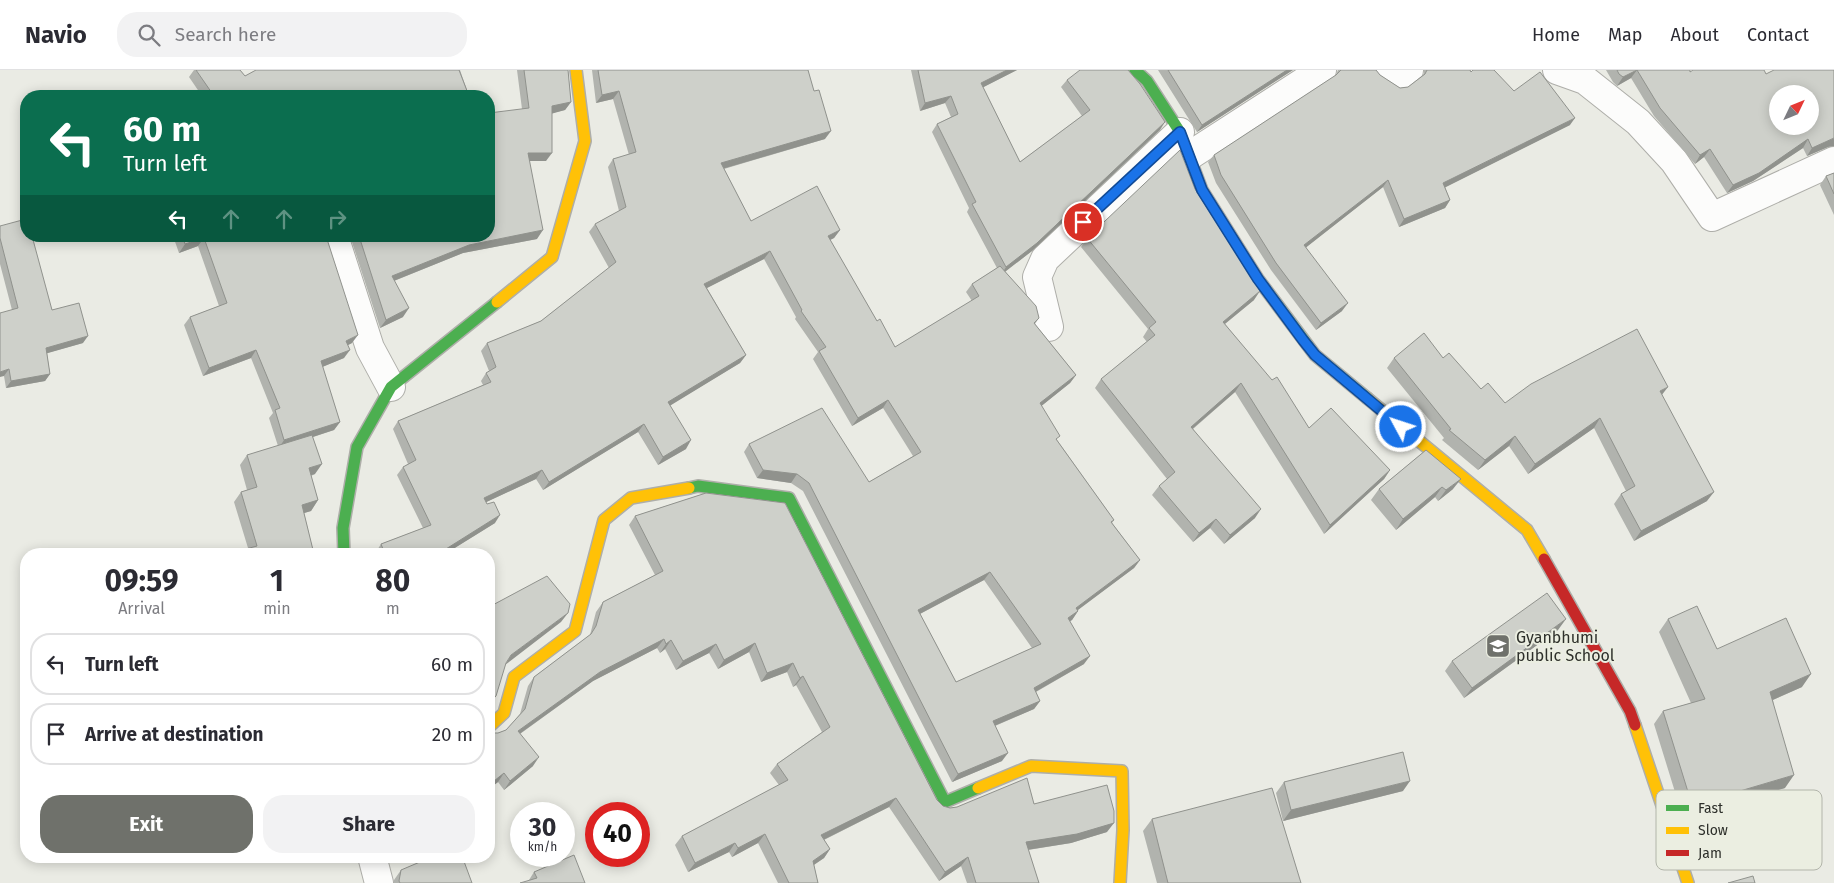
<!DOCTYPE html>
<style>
body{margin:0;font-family:"Fira Sans",sans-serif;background:#f2f2f3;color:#2b2b33;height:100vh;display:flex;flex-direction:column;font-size:19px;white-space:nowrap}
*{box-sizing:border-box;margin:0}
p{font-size:16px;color:#7c7c81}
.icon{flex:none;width:28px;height:28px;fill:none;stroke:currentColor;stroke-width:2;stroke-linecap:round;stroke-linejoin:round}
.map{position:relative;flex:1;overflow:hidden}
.panel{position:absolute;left:20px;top:478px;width:475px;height:315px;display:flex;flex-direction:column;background:#fff;border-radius:20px;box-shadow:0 2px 12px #0003}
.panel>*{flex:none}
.hud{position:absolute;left:20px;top:20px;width:475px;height:152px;border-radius:20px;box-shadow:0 2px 12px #0003;background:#0b6e4f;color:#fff;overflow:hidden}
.needle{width:32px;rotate:47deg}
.buttons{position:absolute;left:1769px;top:15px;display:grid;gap:10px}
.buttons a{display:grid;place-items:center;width:50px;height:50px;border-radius:50%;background:#fff;box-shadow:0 2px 12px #0003;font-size:25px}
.speed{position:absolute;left:510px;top:732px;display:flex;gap:10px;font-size:25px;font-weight:700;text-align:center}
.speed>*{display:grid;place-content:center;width:65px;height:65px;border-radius:50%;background:#fff;box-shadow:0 2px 12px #0003;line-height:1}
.speed small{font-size:12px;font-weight:400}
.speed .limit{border:8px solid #d22;background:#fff;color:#111}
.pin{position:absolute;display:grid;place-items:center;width:42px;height:42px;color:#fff;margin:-21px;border:2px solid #fff;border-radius:50%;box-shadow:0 1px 5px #0007}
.me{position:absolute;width:55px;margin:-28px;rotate:310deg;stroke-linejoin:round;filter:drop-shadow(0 0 4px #0008)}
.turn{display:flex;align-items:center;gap:18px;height:105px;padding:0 20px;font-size:22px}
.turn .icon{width:65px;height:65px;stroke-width:2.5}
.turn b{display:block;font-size:35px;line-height:42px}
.lanes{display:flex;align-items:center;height:48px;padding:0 20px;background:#0003;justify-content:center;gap:25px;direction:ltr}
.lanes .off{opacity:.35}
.eta{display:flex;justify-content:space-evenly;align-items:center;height:85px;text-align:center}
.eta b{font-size:30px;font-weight:700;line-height:35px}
.primary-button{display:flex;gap:10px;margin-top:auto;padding:10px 20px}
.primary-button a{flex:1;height:58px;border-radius:20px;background:#6f716b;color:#fff;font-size:20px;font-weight:700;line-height:58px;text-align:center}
.primary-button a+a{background:#f2f2f3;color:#2b2b33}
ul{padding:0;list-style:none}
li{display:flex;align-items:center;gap:15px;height:62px;margin:0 10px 8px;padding:0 10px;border:2px solid #e1e1e2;border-radius:20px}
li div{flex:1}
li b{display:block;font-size:19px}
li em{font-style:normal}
header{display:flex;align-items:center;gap:30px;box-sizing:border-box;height:70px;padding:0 25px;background:#fff;border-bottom:1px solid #e1e1e2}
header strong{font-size:24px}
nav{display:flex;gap:28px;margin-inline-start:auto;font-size:18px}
.search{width:350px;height:45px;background:#f2f2f3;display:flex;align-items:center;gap:12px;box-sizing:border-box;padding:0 18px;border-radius:20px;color:#7c7c81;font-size:19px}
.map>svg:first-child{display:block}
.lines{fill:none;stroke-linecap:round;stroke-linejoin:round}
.street-casing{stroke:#aeaea9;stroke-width:30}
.fast-casing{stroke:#aeaea9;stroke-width:14}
.slow-casing{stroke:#aeaea9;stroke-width:14}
.jam-casing{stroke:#aeaea9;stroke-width:14}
.street{stroke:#fcfcfb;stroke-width:28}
.fast{stroke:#4caf50;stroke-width:11}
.slow{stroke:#ffc107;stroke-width:11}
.jam{stroke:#c62828;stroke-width:11}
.wall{fill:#b1b3ae;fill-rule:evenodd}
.shaded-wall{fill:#90928d}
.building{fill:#ced0ca;stroke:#90928d;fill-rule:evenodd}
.route-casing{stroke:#114b97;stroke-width:12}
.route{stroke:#1a73e8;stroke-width:9}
.labels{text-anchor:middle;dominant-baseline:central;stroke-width:4;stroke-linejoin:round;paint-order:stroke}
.poi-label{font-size:16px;fill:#2d2f2a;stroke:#ebeee1;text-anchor:start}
.key{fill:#ebeee1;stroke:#b2b5aa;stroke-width:1}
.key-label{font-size:14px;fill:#2d2f2a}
</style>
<header>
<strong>Navio</strong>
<div class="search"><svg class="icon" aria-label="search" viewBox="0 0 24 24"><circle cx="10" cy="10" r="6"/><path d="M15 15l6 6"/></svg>Search here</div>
<nav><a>Home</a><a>Map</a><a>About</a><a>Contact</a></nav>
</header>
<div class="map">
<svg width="1834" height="813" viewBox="0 0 1834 813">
<rect width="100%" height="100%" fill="#eaebe4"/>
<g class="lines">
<defs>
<path id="street" d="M 1384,0 L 1398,10 L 1409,0
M 1557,0 L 1585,10 L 1638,52 L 1674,91 L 1712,147 L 1834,91
M 1189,86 L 1322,0
M 334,166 L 370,278 L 391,317
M 1049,257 L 1037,207 L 1045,189 L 1180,62
M 372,786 L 379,813"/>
<path id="fast" d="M 1135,0 L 1147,11 L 1180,62 L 1202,120 L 1258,209 L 1315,285 L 1367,328
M 689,418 L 698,416 L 789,428 L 945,732 L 978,718
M 344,484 L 343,458 L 357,377 L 391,317 L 497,232"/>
<path id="slow" d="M 497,232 L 552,187 L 585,71 L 576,0
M 1367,328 L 1527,460 L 1544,489
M 1635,655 L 1688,813
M 489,657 L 504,643 L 514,607 L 575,561 L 604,450 L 631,428 L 689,418
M 978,718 L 1031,696 L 1122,701 L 1123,760 L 1120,813"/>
<path id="jam" d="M 1544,489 L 1630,641 L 1635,655"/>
</defs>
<use href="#street" class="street-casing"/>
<use href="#fast" class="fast-casing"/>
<use href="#slow" class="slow-casing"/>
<use href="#jam" class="jam-casing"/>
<use href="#street" class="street"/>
<use href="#fast" class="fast"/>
<use href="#slow" class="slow"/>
<use href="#jam" class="jam"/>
</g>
<path class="wall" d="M 194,0 L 240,0 L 245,6 L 256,0 L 460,0 L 469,26 L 202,26 L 189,7 Z
M 517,0 L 568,0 L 571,32 L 565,40 L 552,43 L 546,91 L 529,91 L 537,169 L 463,183 L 394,211 L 403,247 L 380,258 L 350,166 L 489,166 L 522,39 Z
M 592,0 L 808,0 L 825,69 L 724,99 L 751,151 L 840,160 L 834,168 L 830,170 L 877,251 L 895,277 L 972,231 L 966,222 L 972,214 L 997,198 L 967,142 L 969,138 L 932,62 L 937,54 L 951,47 L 945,33 L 920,41 L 911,0 L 1017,0 L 983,17 L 1020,92 L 1082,46 L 1061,17 L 1067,10 L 1160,60 L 1032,181 L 1005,201 L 1039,248 L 1035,254 L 1076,305 L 1070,313 L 1041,336 L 1057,370 L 1114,450 L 1112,453 L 1140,490 L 1134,498 L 1077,540 L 1078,541 L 1072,550 L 1070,551 L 1084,594 L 1036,622 L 1040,631 L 1034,639 L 995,656 L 1002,691 L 952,712 L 803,421 L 791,413 L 757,408 L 744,382 L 749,374 L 869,412 L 913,386 L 883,338 L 852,356 L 813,289 L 818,282 L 795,249 L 796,247 L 764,189 L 707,218 L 746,285 L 740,293 L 670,335 L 686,379 L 658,395 L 638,362 L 543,420 L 536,409 L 486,432 L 495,453 L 445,484 L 376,484 L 376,482 L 381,474 L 423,458 L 397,405 L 403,397 L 408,394 L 393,359 L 398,351 L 483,315 L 481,311 L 486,303 L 489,301 L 481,281 L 487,273 L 541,251 L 609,198 L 589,162 L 595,154 L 619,141 L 608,97 L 613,89 L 629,85 L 613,29 L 596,33 ZM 984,510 L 1032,578 L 956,612 L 920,544 Z
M 1158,0 L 1293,0 L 1197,62 Z
M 1338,0 L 1376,0 L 1380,5 L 1400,18 L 1408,17 L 1424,4 L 1424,0 L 1470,0 L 1471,2 L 1514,21 L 1570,55 L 1445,117 L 1450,130 L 1445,138 L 1399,157 L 1383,117 L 1306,177 L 1342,241 L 1316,260 L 1271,200 L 1216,113 L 1208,92 L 1214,85 L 1336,5 Z
M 1606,0 L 1690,0 L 1690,2 L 1766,4 L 1828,77 L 1807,86 L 1803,78 L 1753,111 L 1727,123 L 1704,87 L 1695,94 L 1654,46 L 1631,8 L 1617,16 L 1613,12 Z
M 1834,103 L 1834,145 L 1820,115 L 1826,106 Z
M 1195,119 L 1254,230 L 1225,254 L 1309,358 L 1390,400 L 1384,409 L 1324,464 L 1235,322 L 1193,359 L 1255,448 L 1224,474 L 1210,458 L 1193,472 L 1152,425 L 1159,416 L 1167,409 L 1095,318 L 1101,309 L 1147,272 L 1143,267 L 1148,259 L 1081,177 L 1087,168 Z
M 0,156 L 52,240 L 83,273 L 47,283 L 50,304 L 45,311 L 6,318 L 4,306 L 12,240 L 0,194 Z
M 173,166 L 326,166 L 352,273 L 348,275 L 344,288 L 322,297 L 340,352 L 334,360 L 313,367 L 315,404 L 311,406 L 318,430 L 311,441 L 304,443 L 314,484 L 242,484 L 246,479 L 248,478 L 234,432 L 241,422 L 247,420 L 240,395 L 247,385 L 278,376 L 269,348 L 273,343 L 251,288 L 203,306 L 184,255 L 190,247 L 219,236 L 198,176 L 179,183 Z
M 1394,288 L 1443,288 L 1481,319 L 1505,333 L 1662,325 L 1707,431 L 1634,471 L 1614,434 L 1621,424 L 1626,421 L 1594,358 L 1528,404 L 1509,376 L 1478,400 L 1442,370 L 1444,368 L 1387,298 Z
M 1426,380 L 1453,419 L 1438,431 L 1435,427 L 1396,460 L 1371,430 L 1379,419 Z
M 706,423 L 937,730 L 943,736 L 950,738 L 1034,734 L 1107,762 L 1071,773 L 1028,780 L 1039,813 L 967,813 L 961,796 L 939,811 L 889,737 L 824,770 L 830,779 L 824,788 L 814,795 L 818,813 L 778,813 L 758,773 L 732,787 L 729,782 L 688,802 L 675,775 L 682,766 L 779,715 L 770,703 L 777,694 L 822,662 L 796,615 L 793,617 L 787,602 L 761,612 L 749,582 L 718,599 L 709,583 L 676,600 L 665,579 L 660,583 L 657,578 L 593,611 L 520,664 L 533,696 L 504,720 L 498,712 L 489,719 L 489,662 L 490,663 L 498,663 L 506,660 L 520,644 L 528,616 L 534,607 L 590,565 L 596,542 L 603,532 L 655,505 L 629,455 L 635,446 Z
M 1668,549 L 1717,579 L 1802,617 L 1773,630 L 1785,718 L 1744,730 L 1736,746 L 1688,764 L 1654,654 L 1663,641 L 1691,633 L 1659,562 Z
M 1558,560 L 1464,628 L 1445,601 L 1452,591 Z
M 1284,712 L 1403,721 L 1283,751 L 1276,723 Z
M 1152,749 L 1301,813 L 1157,813 L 1143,761 Z
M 401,800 L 472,813 L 394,813 L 394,810 Z
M 534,802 L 585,813 L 529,810 Z"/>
<path class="shaded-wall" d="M 1007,0 L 1017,0 L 976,21 L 981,13 Z
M 1287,0 L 1293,0 L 1197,62 L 1202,55 Z
M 1637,0 L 1631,8 L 1617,16 L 1623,7 Z
M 619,21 L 613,29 L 596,33 L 602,25 Z
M 951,26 L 945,33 L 920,41 L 925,33 Z
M 571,32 L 565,40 L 547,45 L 552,36 Z
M 1575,48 L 1570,55 L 1438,121 L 1443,113 Z
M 1165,52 L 1160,60 L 1032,181 L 1001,205 L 1006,197 Z
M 831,61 L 825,69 L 715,101 L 721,93 Z
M 1834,68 L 1834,76 L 1828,77 L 1807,86 L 1812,78 Z
M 1808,69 L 1803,78 L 1753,111 L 1727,123 L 1733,115 Z
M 1710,79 L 1704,87 L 1695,94 L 1700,85 Z
M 528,83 L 552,83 L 546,91 L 522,91 Z
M 1388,110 L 1383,117 L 1299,183 L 1304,175 Z
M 1450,130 L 1445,138 L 1399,157 L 1404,149 Z
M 543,160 L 537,169 L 463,183 L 386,214 L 392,206 L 469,175 Z
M 840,160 L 834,168 L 822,174 L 828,166 Z
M 204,168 L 198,176 L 179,183 L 185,174 Z
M 770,181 L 764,189 L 699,222 L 704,214 Z
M 1260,221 L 1254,230 L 1216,261 L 1223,252 Z
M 1348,233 L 1342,241 L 1316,260 L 1321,253 Z
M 409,238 L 403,247 L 380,258 L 386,250 Z
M 358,265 L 352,273 L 340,279 L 346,271 Z
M 88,266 L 83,273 L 41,285 L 46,278 Z
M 256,280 L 251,288 L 203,306 L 209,298 Z
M 350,280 L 344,288 L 315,300 L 321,291 Z
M 746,285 L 740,293 L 663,340 L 668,332 Z
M 9,299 L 4,306 L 0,307 L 0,302 Z
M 50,304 L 45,311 L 6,318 L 11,311 Z
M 1076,305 L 1070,313 L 1034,342 L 1040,333 Z
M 1241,313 L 1235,322 L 1184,366 L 1191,357 Z
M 1668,317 L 1661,326 L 1660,321 Z
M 888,330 L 883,338 L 852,356 L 858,348 Z
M 1600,348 L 1594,358 L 1528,404 L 1535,394 Z
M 340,352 L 334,360 L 279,378 L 284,370 Z
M 644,354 L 638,362 L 543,420 L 549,412 Z
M 1515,366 L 1509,376 L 1478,400 L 1485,390 Z
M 691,370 L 686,379 L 658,395 L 663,387 Z
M 322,394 L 315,404 L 301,408 L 309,398 Z
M 542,400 L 536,409 L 478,436 L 484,428 Z
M 763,400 L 797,404 L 791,413 L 757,408 Z
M 1390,400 L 1384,409 L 1324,464 L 1330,455 Z
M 1461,409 L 1453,419 L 1438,431 L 1446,420 Z
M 1442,417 L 1435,427 L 1396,460 L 1403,449 Z
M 1714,422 L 1707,431 L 1634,471 L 1641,461 Z
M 318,430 L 311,441 L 294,446 L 302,435 Z
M 1261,439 L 1255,448 L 1224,474 L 1230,465 Z
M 500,445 L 495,453 L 445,484 L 438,484 Z
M 1216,449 L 1210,458 L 1193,472 L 1199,463 Z
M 1140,490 L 1134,498 L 1070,546 L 1076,538 Z
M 990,502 L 984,510 L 912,548 L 918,540 Z
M 1078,541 L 1072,550 L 1062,556 L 1068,548 Z
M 568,543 L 561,552 L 505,595 L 511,585 Z
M 1566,549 L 1558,560 L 1464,628 L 1472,618 Z
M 664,569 L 657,578 L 593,611 L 511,670 L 518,661 L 600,602 Z
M 671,570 L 665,579 L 660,583 L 666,574 Z
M 755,573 L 749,582 L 718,599 L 724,590 Z
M 716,574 L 709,583 L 676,600 L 683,591 Z
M 1090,586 L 1084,594 L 1028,626 L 1034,618 Z
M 793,593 L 787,602 L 761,612 L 767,603 Z
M 1811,604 L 1802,617 L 1761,635 L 1770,622 Z
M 803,606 L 796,615 L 793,617 L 800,608 Z
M 496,626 L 490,635 L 489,636 L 489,633 Z
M 1040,631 L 1034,639 L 987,659 L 993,651 Z
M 1008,683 L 1002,691 L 952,712 L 958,704 Z
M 539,687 L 533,696 L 504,720 L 510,711 Z
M 504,703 L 498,712 L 489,719 L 489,715 Z
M 1794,705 L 1785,718 L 1731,734 L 1740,721 Z
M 1410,711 L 1403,721 L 1283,751 L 1291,740 Z
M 896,728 L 889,737 L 815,774 L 821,765 Z
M 1745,733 L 1736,746 L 1688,764 L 1697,751 Z
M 1114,753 L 1107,762 L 1071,773 L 1020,781 L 1026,772 Z
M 765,764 L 758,773 L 732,787 L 738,778 Z
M 735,773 L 729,782 L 688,802 L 695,793 Z
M 830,779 L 824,788 L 806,800 L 813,791 Z
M 968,787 L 961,796 L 939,811 L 945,802 Z"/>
<path class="building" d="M 196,0 L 240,0 L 245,6 L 256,0 L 459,0 L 469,26 L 214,26 Z
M 524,0 L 568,0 L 571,32 L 552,36 L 552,83 L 528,83 L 543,160 L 469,175 L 392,206 L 409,238 L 386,250 L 359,166 L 489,166 L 489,43 L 529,38 Z
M 598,0 L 808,0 L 814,21 L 819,20 L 831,61 L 721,93 L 751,151 L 817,116 L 840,160 L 828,166 L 877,251 L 880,249 L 895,277 L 979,226 L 972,214 L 1000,196 L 1036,236 L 1039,248 L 1034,253 L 1076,305 L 1040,333 L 1060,366 L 1056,369 L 1114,450 L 1111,452 L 1140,490 L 1076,538 L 1078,541 L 1068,548 L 1090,586 L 1034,618 L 1040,631 L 993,651 L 1008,683 L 958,704 L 809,413 L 797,404 L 763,400 L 749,374 L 822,338 L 869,412 L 921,382 L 888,330 L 858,348 L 819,281 L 826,277 L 801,241 L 802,240 L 770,181 L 704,214 L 746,285 L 668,332 L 691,370 L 663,387 L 644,354 L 549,412 L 542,400 L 484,428 L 487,434 L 494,432 L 500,445 L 438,484 L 385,484 L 381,474 L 431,455 L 403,397 L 416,390 L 398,351 L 491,312 L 486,303 L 496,297 L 487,273 L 541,251 L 616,192 L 595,154 L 626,137 L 613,89 L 636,82 L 619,21 L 602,25 ZM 990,502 L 1041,574 L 956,612 L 918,540 Z
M 918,0 L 1007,0 L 981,13 L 1020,92 L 1090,40 L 1067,10 L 1080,0 L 1128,0 L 1140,14 L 1165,52 L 1037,173 L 1006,197 L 972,134 L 976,132 L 937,54 L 958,44 L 951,26 L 925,33 Z
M 1168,0 L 1287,0 L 1202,55 Z
M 1341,0 L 1376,0 L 1380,5 L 1400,18 L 1408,17 L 1425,4 L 1427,0 L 1470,0 L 1471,2 L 1473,0 L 1494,0 L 1514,21 L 1540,2 L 1575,48 L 1443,113 L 1450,130 L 1404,149 L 1388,110 L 1304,175 L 1348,233 L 1321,253 L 1276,193 L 1221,105 L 1214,85 L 1336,5 Z
M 1617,0 L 1637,0 L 1623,7 L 1619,4 Z
M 1637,0 L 1690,0 L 1690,2 L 1693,0 L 1764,0 L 1766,4 L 1774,0 L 1834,0 L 1834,68 L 1812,78 L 1808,69 L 1759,103 L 1733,115 L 1710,79 L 1700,85 L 1660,38 ZM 1778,24 L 1810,24 L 1810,56 L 1778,56 Z
M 1180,80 L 1195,119 L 1260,221 L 1223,252 L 1272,310 L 1277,307 L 1309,358 L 1331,338 L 1390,400 L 1330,455 L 1241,313 L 1191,357 L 1261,439 L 1230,465 L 1216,449 L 1199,463 L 1159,416 L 1175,402 L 1101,309 L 1155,265 L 1149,258 L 1156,252 L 1087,168 Z
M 1834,103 L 1834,124 L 1826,106 Z
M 26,149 L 26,166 L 32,166 L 52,240 L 79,233 L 88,266 L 46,278 L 50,304 L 11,311 L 9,299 L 0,302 L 0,243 L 18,238 L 0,168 L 0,156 Z
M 182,166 L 326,166 L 358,265 L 346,271 L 350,280 L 321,291 L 340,352 L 284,370 L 275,340 L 280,338 L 256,280 L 209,298 L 190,247 L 227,233 L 204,168 L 185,174 Z
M 1637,259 L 1668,317 L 1660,321 L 1714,422 L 1641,461 L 1621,424 L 1635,416 L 1600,348 L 1535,394 L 1515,366 L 1485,390 L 1449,360 L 1451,359 L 1394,288 L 1424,263 L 1443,288 L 1449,283 L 1481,319 L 1488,313 L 1505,333 L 1531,314 Z
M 312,365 L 322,394 L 309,398 L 318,430 L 302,435 L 314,484 L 247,484 L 246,479 L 257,476 L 241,422 L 257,417 L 247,385 Z
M 1426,380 L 1461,409 L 1446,420 L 1442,417 L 1403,449 L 1379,419 Z
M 706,423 L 785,433 L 937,730 L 943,736 L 950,738 L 957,737 L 1027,708 L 1034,734 L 1107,715 L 1114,741 L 1114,753 L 1077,764 L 1026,772 L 1039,813 L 976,813 L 968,787 L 945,802 L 896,728 L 821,765 L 830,779 L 813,791 L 818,813 L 789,813 L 765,764 L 738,778 L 735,773 L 695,793 L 682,766 L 788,710 L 777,694 L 830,657 L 803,606 L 800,608 L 793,593 L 767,603 L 755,573 L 724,590 L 716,574 L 683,591 L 671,570 L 666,574 L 664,569 L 600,602 L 518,661 L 539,687 L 510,711 L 504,703 L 489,715 L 489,662 L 490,663 L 498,663 L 506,660 L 525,639 L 534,607 L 591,564 L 596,556 L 603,532 L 663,501 L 635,446 Z
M 547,506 L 570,534 L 568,543 L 511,585 L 506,593 L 496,626 L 489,633 L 489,537 Z
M 1547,523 L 1566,549 L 1472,618 L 1452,591 Z
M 1697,536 L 1717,579 L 1786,548 L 1811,604 L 1770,622 L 1794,705 L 1740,721 L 1745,733 L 1697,751 L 1663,641 L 1705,629 L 1668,549 Z
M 1403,682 L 1410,711 L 1291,740 L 1284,712 Z
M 1272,718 L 1301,813 L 1168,813 L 1152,749 Z
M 574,785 L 585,813 L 520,813 L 537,808 L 534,802 Z
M 434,786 L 462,786 L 472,813 L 400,813 L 399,811 L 401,800 Z
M 1753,806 L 1755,813 L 1728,813 Z"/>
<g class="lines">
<defs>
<path id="route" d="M 1083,152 L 1180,62 L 1202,120 L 1258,209 L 1303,270 L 1315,285 L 1401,357"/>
</defs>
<use href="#route" class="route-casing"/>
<use href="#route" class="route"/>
</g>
<defs>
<symbol id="school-square" viewBox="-11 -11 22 22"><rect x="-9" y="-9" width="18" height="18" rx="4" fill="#6f716b" stroke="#ebeee1"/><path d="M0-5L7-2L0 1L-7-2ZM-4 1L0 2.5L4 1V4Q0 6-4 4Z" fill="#fff"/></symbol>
</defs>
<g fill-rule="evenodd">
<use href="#school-square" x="1484" y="562" width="28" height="28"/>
</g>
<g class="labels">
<g class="poi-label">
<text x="1516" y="567">Gyanbhumi<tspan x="1516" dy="18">public School</tspan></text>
</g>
</g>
<rect x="1656" y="720" width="166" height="80" rx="8" class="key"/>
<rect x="1666" y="735" width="23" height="6" fill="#4caf50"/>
<rect x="1666" y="757" width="23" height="7" fill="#ffc107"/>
<rect x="1666" y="780" width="23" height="6" fill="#c62828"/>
<g class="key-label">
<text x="1698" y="743">Fast</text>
<text x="1698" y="765">Slow</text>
<text x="1698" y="788">Jam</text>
</g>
</svg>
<div class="buttons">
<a><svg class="needle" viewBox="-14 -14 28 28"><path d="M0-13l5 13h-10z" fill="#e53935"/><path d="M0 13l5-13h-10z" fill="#7c7c81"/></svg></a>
</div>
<div class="speed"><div>30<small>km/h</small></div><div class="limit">40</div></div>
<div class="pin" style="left:1083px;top:152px;background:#d93025"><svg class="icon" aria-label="arrive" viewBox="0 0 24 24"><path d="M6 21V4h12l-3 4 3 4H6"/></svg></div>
<svg class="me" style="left:1401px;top:357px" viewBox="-20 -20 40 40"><circle r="17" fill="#1a73e8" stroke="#fff" stroke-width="3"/><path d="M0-11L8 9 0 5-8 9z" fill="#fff"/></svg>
<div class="hud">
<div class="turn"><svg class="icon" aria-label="left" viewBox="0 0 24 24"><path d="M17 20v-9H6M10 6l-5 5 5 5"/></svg><div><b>60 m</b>Turn left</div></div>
<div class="lanes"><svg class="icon" aria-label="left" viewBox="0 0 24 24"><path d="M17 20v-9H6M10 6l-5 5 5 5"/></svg><svg class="icon off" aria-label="ahead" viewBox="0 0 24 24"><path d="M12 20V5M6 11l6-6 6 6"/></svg><svg class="icon off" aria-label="ahead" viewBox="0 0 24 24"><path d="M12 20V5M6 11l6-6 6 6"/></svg><svg class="icon off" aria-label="right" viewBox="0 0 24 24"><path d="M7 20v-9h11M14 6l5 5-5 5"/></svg></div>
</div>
<section class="panel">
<div class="eta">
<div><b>09:59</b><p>Arrival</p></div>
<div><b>1</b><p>min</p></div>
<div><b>80</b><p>m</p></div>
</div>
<ul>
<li><svg class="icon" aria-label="left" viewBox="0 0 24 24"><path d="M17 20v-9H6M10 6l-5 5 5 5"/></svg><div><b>Turn left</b></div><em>60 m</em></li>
<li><svg class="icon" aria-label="arrive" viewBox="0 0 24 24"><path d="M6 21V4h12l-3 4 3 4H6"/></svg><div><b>Arrive at destination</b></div><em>20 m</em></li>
</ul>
<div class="primary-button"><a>Exit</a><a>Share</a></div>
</section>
</div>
